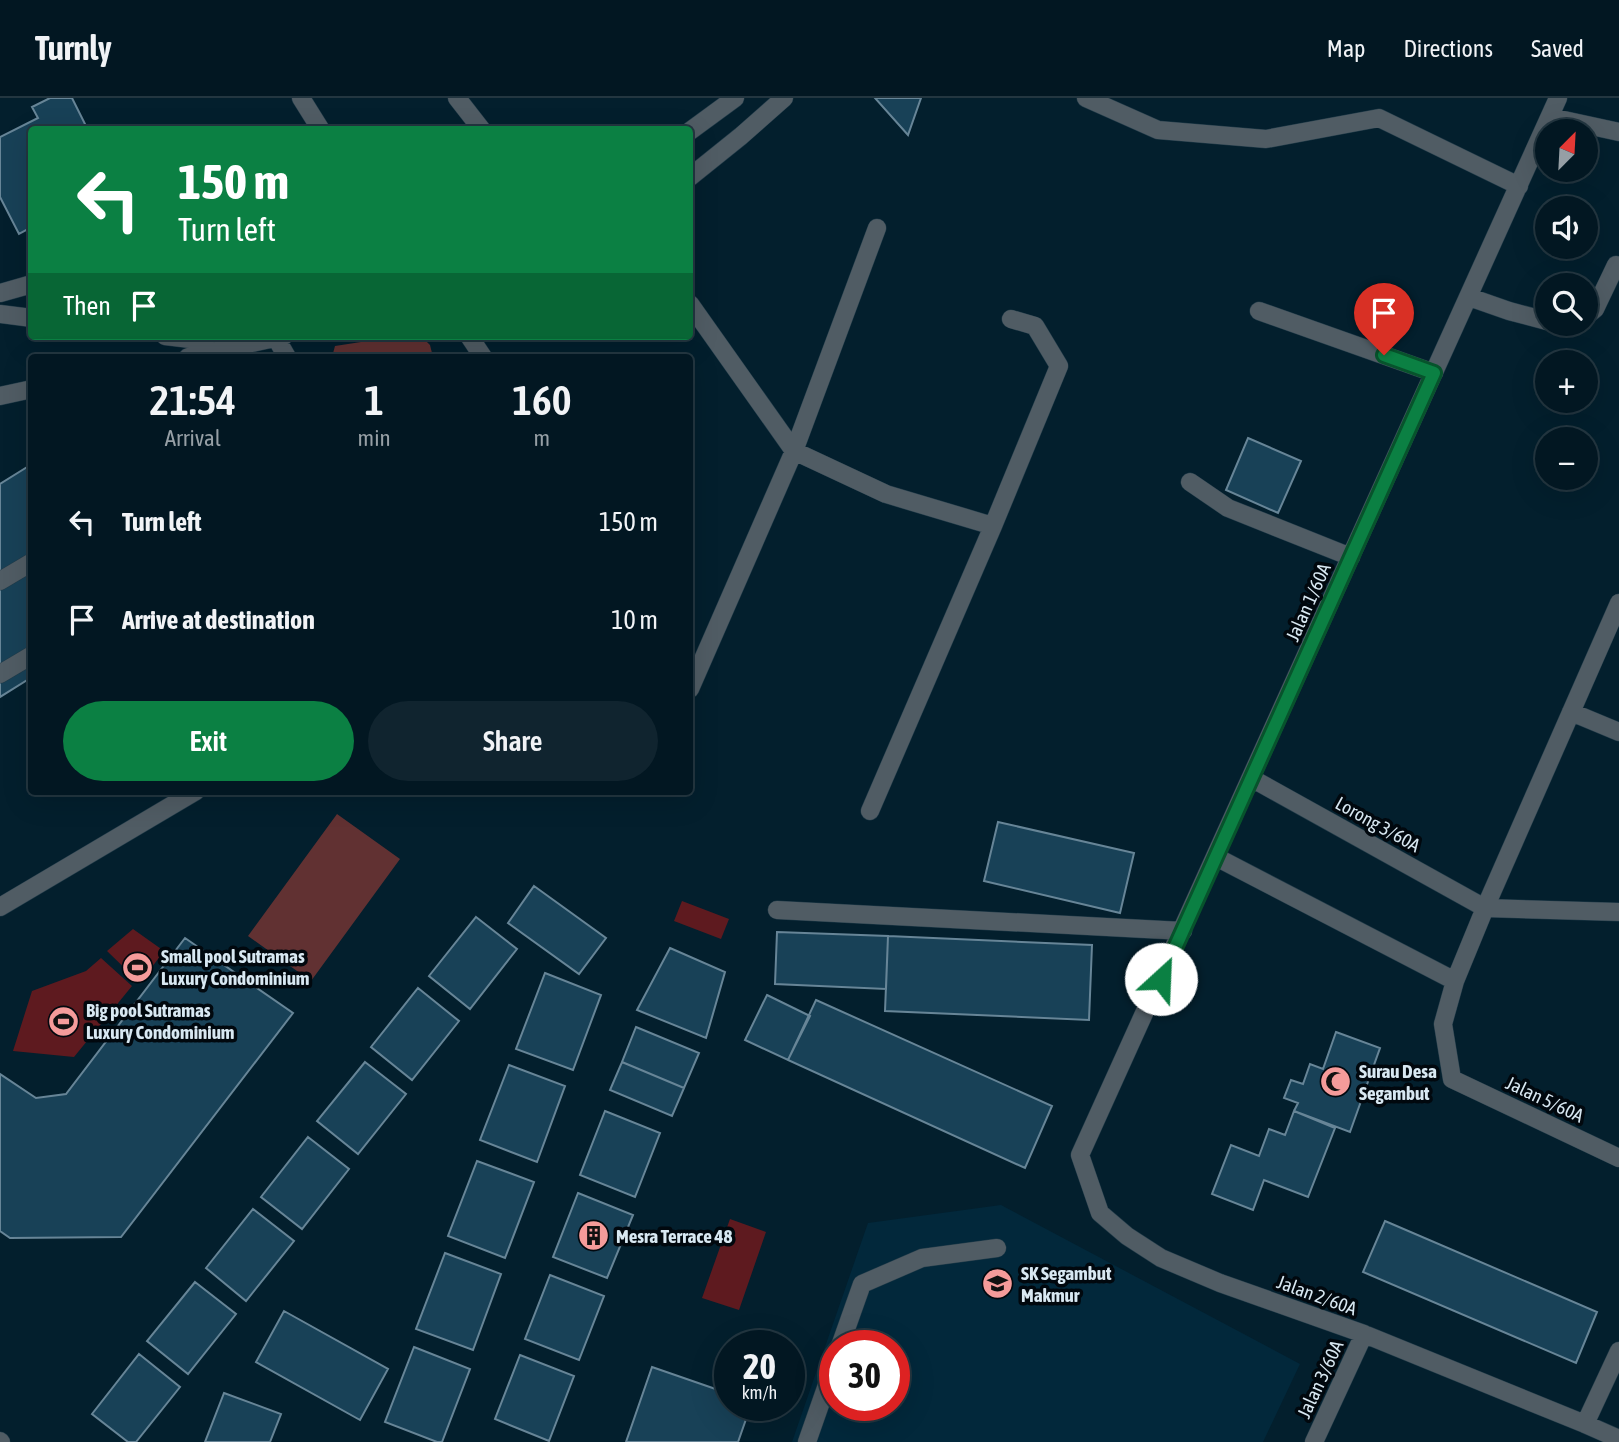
<!DOCTYPE html>
<meta charset="utf-8">
<style>
body{margin:0;font-family:"Asap Condensed",sans-serif;background:#10242f;color:#f1f3f6;height:100vh;display:flex;flex-direction:column;font-size:26px;white-space:nowrap}
*{box-sizing:border-box;margin:0}
p{font-size:23px;color:#969fa5}
.icon{flex:none;width:38px;height:38px;fill:none;stroke:currentColor;stroke-width:2;stroke-linecap:round;stroke-linejoin:round}
.map{position:relative;flex:1;overflow:hidden}
.details{position:absolute;left:28px;top:256px;width:665px;height:441px;display:flex;flex-direction:column;background:#021722;border-radius:7px;box-shadow:0 7px 28px #0002,0 0 0 2px #233640}
.details>*{flex:none}
.guide{position:absolute;left:28px;top:28px;width:665px;height:214px;border-radius:7px;box-shadow:0 7px 28px #0002,0 0 0 2px #233640;background:#0b8043;color:#fff;overflow:hidden}
.needle{width:46px;rotate:24deg}
.fabs{position:absolute;left:1535px;top:21px;display:grid;gap:14px}
.fabs a{display:grid;place-items:center;width:63px;height:63px;border-radius:50%;background:#021722;box-shadow:0 7px 28px #0002,0 0 0 2px #233640;font-size:35px}
.speed{position:absolute;left:714px;top:1232px;display:flex;gap:14px;font-size:35px;font-weight:700;text-align:center}
.speed>*{display:grid;place-content:center;width:91px;height:91px;border-radius:50%;background:#021722;box-shadow:0 7px 28px #0002,0 0 0 2px #233640;line-height:1}
.speed small{font-size:18px;font-weight:400}
.speed .limit{border:10px solid #d22;background:#fff;color:#111}
.pin{position:absolute;display:grid;place-items:center;width:60px;height:60px;color:#fff;margin:-72px -30px;border-radius:50% 50% 50% 0;rotate:-45deg;box-shadow:0 0 7px #0007}
.pin .icon{rotate:45deg}
.me{position:absolute;width:77px;margin:-38px;rotate:25deg;stroke-linejoin:round;filter:drop-shadow(0 0 5px #0008)}
.turn{display:flex;align-items:center;gap:24px;height:147px;padding:0 35px;font-size:32px}
.turn .icon{width:91px;height:91px;stroke-width:2.5}
.turn b{display:block;font-size:49px;line-height:60px}
.then{display:flex;align-items:center;height:66px;padding:0 35px;background:#0003;gap:14px;font-size:26px}
.eta{display:flex;justify-content:space-evenly;align-items:center;height:119px;text-align:center}
.eta b{font-size:42px;font-weight:600;line-height:49px}
.cta{display:flex;gap:14px;margin-top:auto;padding:14px 35px}
.cta a{flex:1;height:80px;border-radius:42px;background:#0b8043;color:#fff;font-size:28px;font-weight:600;line-height:80px;text-align:center}
.cta a+a{background:#10242f;color:#f1f3f6}
ul{padding:0;list-style:none}
li{display:flex;align-items:center;gap:21px;height:98px;padding:0 35px}
li div{flex:1}
li b{display:block;font-size:26px}
li em{font-style:normal}
header{display:flex;align-items:center;gap:42px;box-sizing:border-box;height:98px;padding:0 35px;background:#021722;border-bottom:2px solid #233640}
header strong{font-size:33px}
nav{display:flex;gap:38px;margin-inline-start:auto;font-size:24px}
.map>svg:first-child{display:block}
.built{fill:#02283b;fill-rule:evenodd}
.green{fill:#613132}
.water{fill:#5e1a1f}
.building{fill:#184157;stroke:#678597;stroke-width:2}
.lines{fill:none;stroke-linecap:round;stroke-linejoin:round}
.minor-casing{stroke:#213b49;stroke-width:19}
.minor{stroke:#505c64;stroke-width:18}
.route-casing{stroke:#07532c;stroke-width:18}
.route{stroke:#0b8043;stroke-width:12}
.labels{text-anchor:middle;dominant-baseline:central;stroke-width:7;stroke-linejoin:round;paint-order:stroke}
.street-label{font-size:19px;fill:#d8e8f2;stroke:#01080e}
.poi-label{font-size:19px;font-weight:bold;fill:#d8e8f2;stroke:#01080e;text-anchor:start}
</style>
<header>
<strong>Turnly</strong>
<nav><a>Map</a><a>Directions</a><a>Saved</a></nav>
</header>
<div class="map">
<svg width="1619" height="1344" viewBox="0 0 1619 1344">
<rect width="100%" height="100%" fill="#031f2d"/>
<path class="built" d="M 1001,1107 L 1300,1266 L 1263,1344 L 792,1344 L 868,1125 ZM 835,1248 L 894,1248 L 894,1307 L 835,1307 Z"/>
<path class="green" d="M 400,238 L 421,238 L 430,247 L 433,259 L 332,259 L 335,248 Z
M 337,716 L 400,761 L 311,883 L 248,838 Z"/>
<path class="water" d="M 682,803 L 729,821 L 721,841 L 674,823 Z
M 133,831 L 164,853 L 140,885 L 107,853 Z
M 101,860 L 132,888 L 74,959 L 13,953 L 32,893 L 86,873 Z
M 730,1121 L 766,1134 L 739,1212 L 702,1200 Z"/>
<path class="building" d="M 50,0 L 72,0 L 88,32 L 32,32 L 32,129 L 19,136 L 0,99 L 0,39 L 38,20 L 32,9 Z
M 875,0 L 921,0 L 908,37 Z
M 1248,340 L 1301,363 L 1278,415 L 1226,392 Z
M 32,366 L 32,579 L 0,599 L 0,386 Z
M 998,724 L 1134,755 L 1120,815 L 984,783 Z
M 534,788 L 606,840 L 579,876 L 508,825 Z
M 476,819 L 517,851 L 470,911 L 429,878 Z
M 777,834 L 888,838 L 886,891 L 775,886 Z
M 888,838 L 1092,847 L 1089,922 L 885,913 Z
M 185,840 L 293,915 L 121,1139 L 10,1140 L 0,1133 L 0,976 L 36,1000 L 66,996 Z
M 670,850 L 725,874 L 706,940 L 637,912 Z
M 545,875 L 601,897 L 573,972 L 516,951 Z
M 418,890 L 459,923 L 412,982 L 371,949 Z
M 767,897 L 810,918 L 788,962 L 745,942 Z
M 816,902 L 1052,1008 L 1025,1070 L 788,962 Z
M 636,929 L 699,955 L 684,990 L 622,964 Z
M 1336,934 L 1380,950 L 1350,1034 L 1294,1013 L 1298,1005 L 1284,1000 L 1291,982 L 1303,986 L 1310,966 L 1323,971 Z
M 365,964 L 406,996 L 358,1056 L 317,1023 Z
M 622,964 L 684,990 L 672,1018 L 610,992 Z
M 509,967 L 565,988 L 537,1064 L 480,1042 Z
M 605,1013 L 660,1035 L 635,1099 L 580,1077 Z
M 1294,1013 L 1335,1030 L 1308,1099 L 1264,1082 L 1253,1112 L 1212,1096 L 1231,1047 L 1259,1058 L 1269,1031 L 1285,1037 Z
M 308,1039 L 349,1071 L 302,1131 L 261,1099 Z
M 477,1063 L 534,1084 L 505,1160 L 448,1138 Z
M 578,1095 L 633,1117 L 607,1180 L 553,1159 Z
M 253,1111 L 294,1143 L 246,1203 L 206,1170 Z
M 1385,1123 L 1597,1214 L 1576,1265 L 1363,1174 Z
M 445,1155 L 501,1176 L 473,1252 L 416,1231 Z
M 550,1177 L 604,1198 L 579,1262 L 525,1241 Z
M 195,1184 L 236,1216 L 188,1276 L 147,1243 Z
M 284,1213 L 388,1271 L 360,1322 L 256,1264 Z
M 414,1249 L 470,1271 L 442,1344 L 437,1344 L 385,1324 Z
M 139,1256 L 180,1289 L 136,1344 L 128,1344 L 92,1316 Z
M 520,1257 L 574,1278 L 549,1343 L 495,1321 Z
M 652,1269 L 730,1296 L 730,1307 L 751,1307 L 738,1344 L 626,1344 Z
M 224,1295 L 281,1316 L 270,1344 L 205,1344 Z"/>
<g class="lines">
<defs>
<path id="minor" d="M 301,0 L 321,32
M 457,0 L 482,32
M 1086,0 L 1158,32 L 1266,41 L 1379,20 L 1519,88
M 1558,0 L 1080,1057 L 1100,1115 L 1127,1138 L 1161,1160 L 1220,1185 L 1364,1236 L 1585,1326 L 1619,1341 L 1617,1344
M 1550,19 L 1619,34
M 690,33 L 735,0
M 690,79 L 741,38 L 784,0
M 0,195 L 32,186
M 1469,199 L 1509,213 L 1547,223
M 690,206 L 794,353 L 886,396 L 993,428
M 1259,213 L 1434,275
M 0,216 L 32,220
M 1586,218 L 1595,211 L 1616,167
M 1559,226 L 1571,229 L 1575,226
M 165,238 L 190,241 L 213,254
M 469,238 L 483,259
M 276,240 L 287,259
M 188,259 L 284,238
M 0,298 L 32,291
M 1190,384 L 1228,410 L 1351,459
M 0,483 L 32,464
M 1619,505 L 1485,810 L 1455,883 L 1443,926 L 1452,981 L 1619,1060
M 0,576 L 32,557
M 690,591 L 794,353 L 877,130
M 1571,614 L 1619,634
M 1251,680 L 1485,810 L 1619,814
M 870,713 L 993,428 L 1059,268 L 1035,228 L 1011,221
M 1216,759 L 1455,883
M 0,809 L 196,693
M 777,812 L 1183,833
M 840,1248 L 862,1186 L 922,1160 L 997,1150
M 1585,1326 L 1619,1253
M 0,1343 L 1,1344
M 807,1344 L 835,1264
M 1314,1344 L 1364,1236"/>
</defs>
<use href="#minor" class="minor-casing"/>
<use href="#minor" class="minor"/>
</g>
<g class="lines">
<defs>
<path id="route" d="M 1161,881 L 1434,275 L 1384,257"/>
</defs>
<use href="#route" class="route-casing"/>
<use href="#route" class="route"/>
</g>
<defs>
<symbol id="stadium-disc" viewBox="-11 -11 22 22"><circle r="9.5" fill="#f59b9a" stroke="#01080e"/><path d="M0-5a6.5 5 0 1 0 0 10a6.5 5 0 1 0 0-10ZM-3.5-1.8h7v3.6h-7Z" fill="#111"/></symbol>
<symbol id="mosque-disc" viewBox="-11 -11 22 22"><circle r="9.5" fill="#f59b9a" stroke="#01080e"/><path d="M3.5-4.9A6 6 0 1 0 3.5 4.9A5 5 0 1 1 3.5-4.9Z" fill="#111"/></symbol>
<symbol id="building-disc" viewBox="-11 -11 22 22"><circle r="9.5" fill="#f59b9a" stroke="#01080e"/><path d="M-4-6H4V6H1V3H-1V6H-4ZM-2.5-4.3h1.7v1.8h-1.7ZM.8-4.3h1.7v1.8H.8ZM-2.5-1h1.7V.8h-1.7ZM.8-1h1.7V.8H.8Z" fill="#111"/></symbol>
<symbol id="school-disc" viewBox="-11 -11 22 22"><circle r="9.5" fill="#f59b9a" stroke="#01080e"/><path d="M0-5L7-2L0 1L-7-2ZM-4 1L0 2.5L4 1V4Q0 6-4 4Z" fill="#111"/></symbol>
</defs>
<g fill-rule="evenodd">
<use href="#stadium-disc" x="120" y="852" width="35" height="35"/>
<use href="#stadium-disc" x="46" y="906" width="35" height="35"/>
<use href="#mosque-disc" x="1318" y="966" width="35" height="35"/>
<use href="#building-disc" x="576" y="1120" width="35" height="35"/>
<use href="#school-disc" x="980" y="1168" width="35" height="35"/>
</g>
<g class="labels">
<g class="street-label">
<text transform="translate(1308 504) rotate(-66)">Jalan 1/60A</text>
<text transform="translate(1378 726) rotate(29)">Lorong 3/60A</text>
<text transform="translate(1545 1001) rotate(25)">Jalan 5/60A</text>
<text transform="translate(1317 1197) rotate(20)">Jalan 2/60A</text>
<text transform="translate(1320 1281) rotate(-65)">Jalan 3/60A</text>
</g>
<g class="poi-label">
<text x="161" y="858">Small pool Sutramas<tspan x="161" dy="22">Luxury Condominium</tspan></text>
<text x="86" y="912">Big pool Sutramas<tspan x="86" dy="22">Luxury Condominium</tspan></text>
<text x="1359" y="973">Surau Desa<tspan x="1359" dy="22">Segambut</tspan></text>
<text x="616" y="1138">Mesra Terrace 48</text>
<text x="1021" y="1175">SK Segambut<tspan x="1021" dy="22">Makmur</tspan></text>
</g>
</g>
</svg>
<div class="fabs">
<a><svg class="needle" viewBox="-14 -14 28 28"><path d="M0-13l5 13h-10z" fill="#e53935"/><path d="M0 13l5-13h-10z" fill="#969fa5"/></svg></a>
<a><svg class="icon" aria-label="sound" viewBox="0 0 24 24"><path d="M4 9h4l5-4v14l-5-4H4zM17 9q2 3 0 6"/></svg></a>
<a><svg class="icon" aria-label="search" viewBox="0 0 24 24"><circle cx="10" cy="10" r="6"/><path d="M15 15l6 6"/></svg></a>
<a>+</a>
<a>−</a>
</div>
<div class="speed"><div>20<small>km/h</small></div><div class="limit">30</div></div>
<div class="pin" style="left:1384px;top:257px;background:#d93025"><svg class="icon" aria-label="arrive" viewBox="0 0 24 24"><path d="M6 21V4h12l-3 4 3 4H6"/></svg></div>
<svg class="me" style="left:1161px;top:881px" viewBox="-20 -20 40 40"><circle r="19" fill="#fff"/><path d="M0-13L10 11 0 6-10 11z" fill="#0b8043"/></svg>
<div class="guide">
<div class="turn"><svg class="icon" aria-label="left" viewBox="0 0 24 24"><path d="M17 20v-9H6M10 6l-5 5 5 5"/></svg><div><b>150 m</b>Turn left</div></div>
<div class="then">Then<svg class="icon" aria-label="arrive" viewBox="0 0 24 24"><path d="M6 21V4h12l-3 4 3 4H6"/></svg></div>
</div>
<section class="details">
<div class="eta">
<div><b>21:54</b><p>Arrival</p></div>
<div><b>1</b><p>min</p></div>
<div><b>160</b><p>m</p></div>
</div>
<ul>
<li><svg class="icon" aria-label="left" viewBox="0 0 24 24"><path d="M17 20v-9H6M10 6l-5 5 5 5"/></svg><div><b>Turn left</b></div><em>150 m</em></li>
<li><svg class="icon" aria-label="arrive" viewBox="0 0 24 24"><path d="M6 21V4h12l-3 4 3 4H6"/></svg><div><b>Arrive at destination</b></div><em>10 m</em></li>
</ul>
<div class="cta"><a>Exit</a><a>Share</a></div>
</section>
</div>
